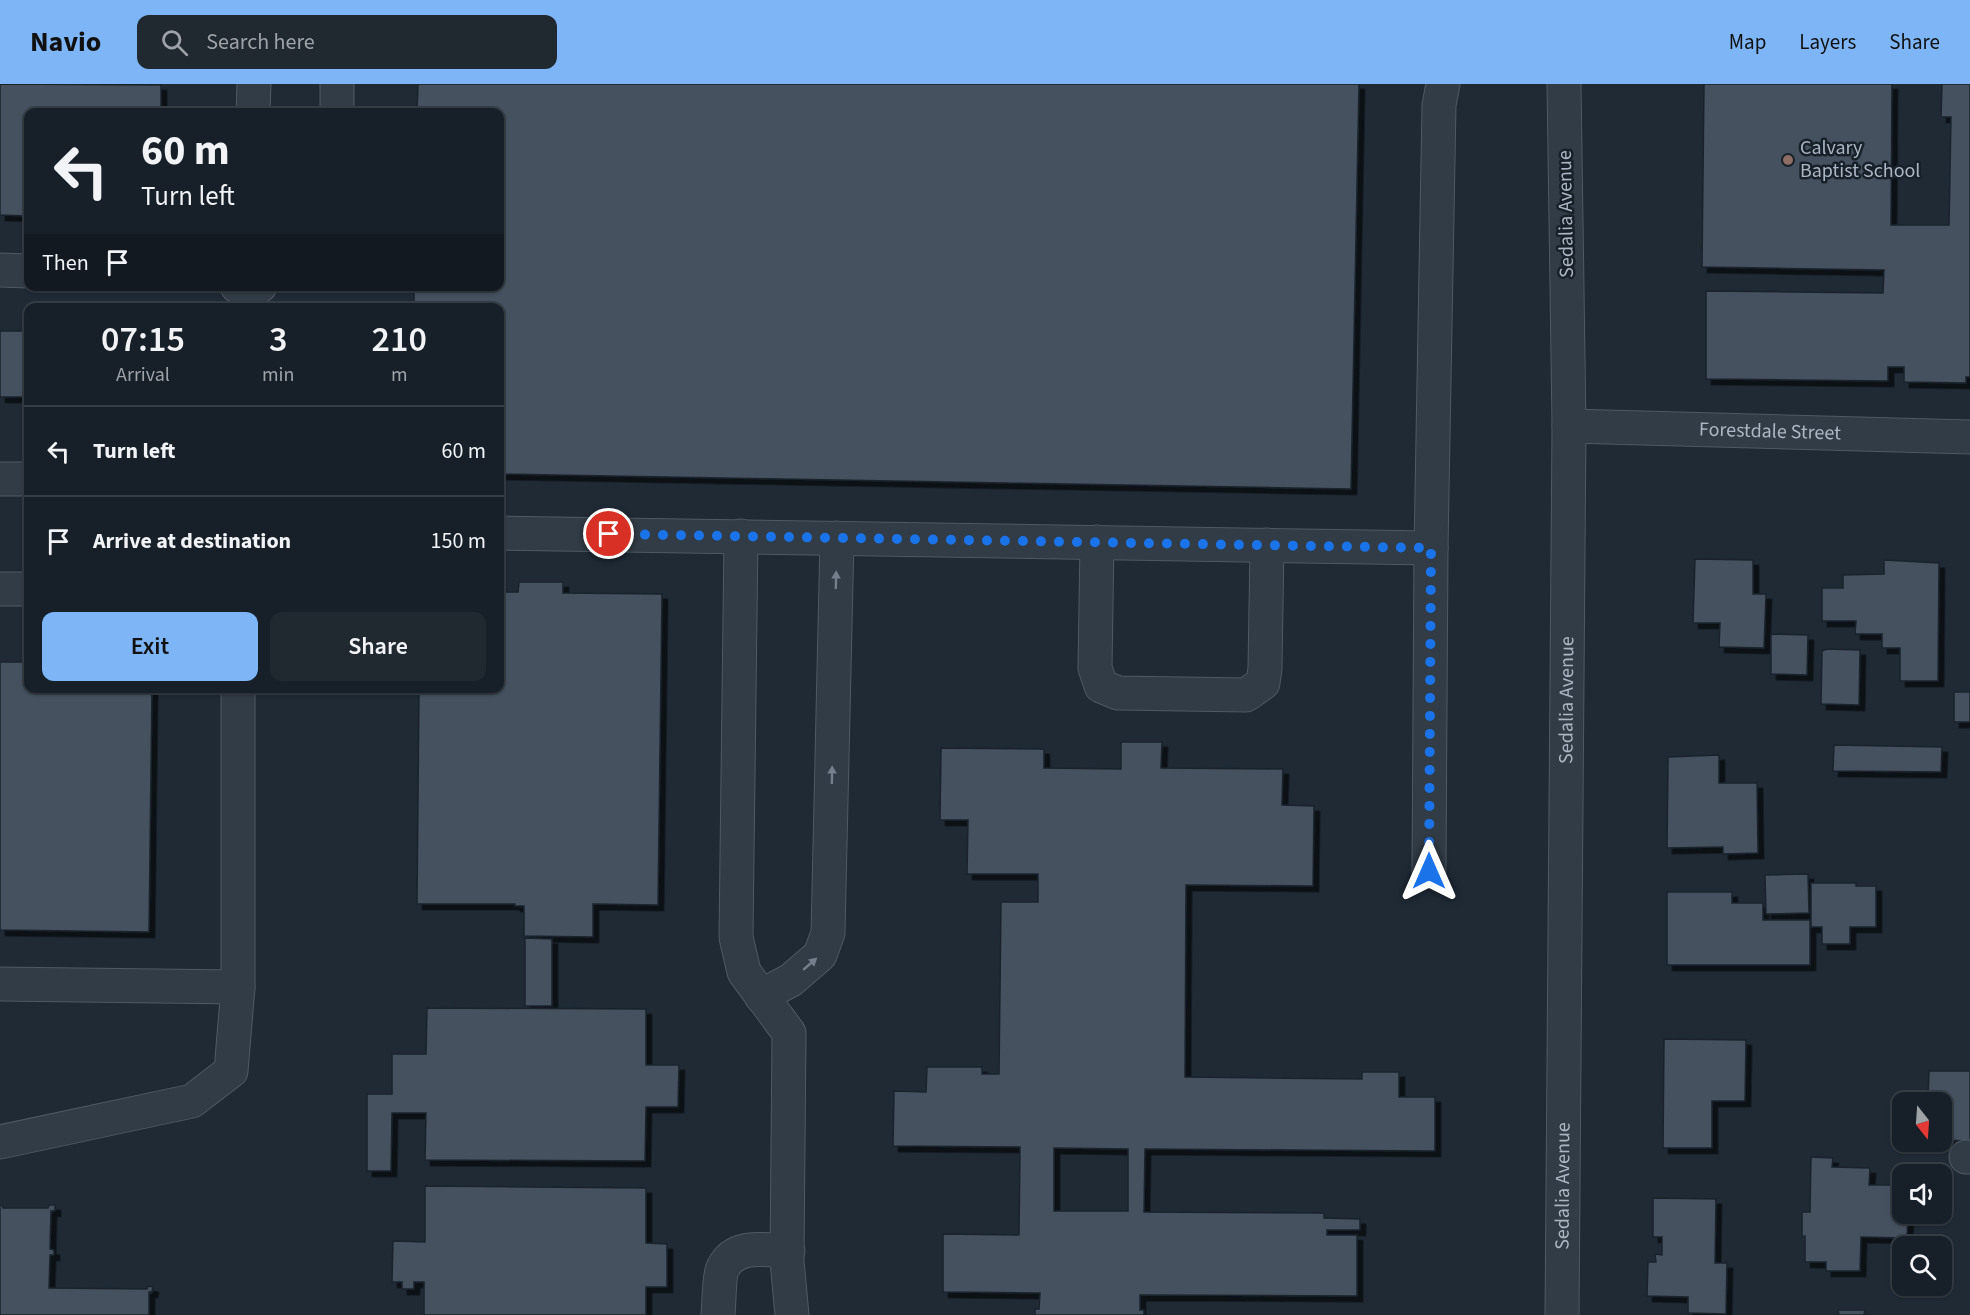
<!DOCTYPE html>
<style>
body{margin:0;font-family:"Source Sans 3",sans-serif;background:#202830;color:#f1f3f6;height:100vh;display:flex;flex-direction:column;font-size:22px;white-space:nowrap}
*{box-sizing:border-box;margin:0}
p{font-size:20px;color:#9ea3a8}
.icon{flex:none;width:33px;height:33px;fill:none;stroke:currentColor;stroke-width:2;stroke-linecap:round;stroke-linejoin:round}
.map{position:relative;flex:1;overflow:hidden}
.details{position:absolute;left:24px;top:219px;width:480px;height:390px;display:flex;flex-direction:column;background:#172028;border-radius:12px;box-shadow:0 2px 4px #0004,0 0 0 2px #363e45}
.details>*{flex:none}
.banner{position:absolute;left:24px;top:24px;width:480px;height:183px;border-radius:12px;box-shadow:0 2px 4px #0004,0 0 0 2px #363e45;background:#172028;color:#f1f3f6;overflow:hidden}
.needle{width:39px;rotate:163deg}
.tools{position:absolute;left:1892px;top:1008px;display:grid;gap:12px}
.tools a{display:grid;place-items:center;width:60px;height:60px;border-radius:12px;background:#172028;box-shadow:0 2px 4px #0004,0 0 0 2px #363e45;font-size:30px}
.pin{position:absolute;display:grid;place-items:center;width:51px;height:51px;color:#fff;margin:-26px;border:3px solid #fff;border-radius:50%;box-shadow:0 2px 6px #0007}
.me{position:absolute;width:66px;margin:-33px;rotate:0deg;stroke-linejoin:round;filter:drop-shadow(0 0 4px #0008)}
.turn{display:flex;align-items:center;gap:21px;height:126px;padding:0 18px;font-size:27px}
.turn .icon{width:78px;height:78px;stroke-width:2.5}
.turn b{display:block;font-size:42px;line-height:51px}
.then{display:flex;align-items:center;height:57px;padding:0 18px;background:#0003;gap:12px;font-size:22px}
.eta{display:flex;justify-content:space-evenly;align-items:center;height:102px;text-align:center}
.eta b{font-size:36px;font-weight:600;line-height:42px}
.cta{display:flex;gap:12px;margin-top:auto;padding:12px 18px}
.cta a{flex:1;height:69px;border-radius:12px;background:#7db5f7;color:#111;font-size:24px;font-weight:600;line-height:69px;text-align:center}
.cta a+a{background:#202830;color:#f1f3f6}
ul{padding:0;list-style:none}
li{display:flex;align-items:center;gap:18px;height:90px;padding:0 18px;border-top:2px solid #363e45}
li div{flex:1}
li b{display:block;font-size:22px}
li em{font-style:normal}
header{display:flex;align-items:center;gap:36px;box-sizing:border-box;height:84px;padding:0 30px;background:#7db5f7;color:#111}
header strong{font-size:28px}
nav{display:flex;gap:33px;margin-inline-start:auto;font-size:21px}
.search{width:420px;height:54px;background:#202830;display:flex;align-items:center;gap:15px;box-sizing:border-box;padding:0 21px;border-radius:12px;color:#9ea3a8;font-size:22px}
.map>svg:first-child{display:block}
.building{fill:#45515f;stroke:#1a232c;stroke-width:1.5;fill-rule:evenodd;filter:url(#shadow)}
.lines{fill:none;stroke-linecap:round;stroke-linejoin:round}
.minor-casing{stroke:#505964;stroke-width:35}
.minor{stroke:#323c46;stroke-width:33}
.oneway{fill:#757f8b}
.route{stroke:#1a73e8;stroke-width:10;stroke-dasharray:0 18}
.education-dot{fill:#8d6e63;stroke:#18212a;stroke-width:2}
.labels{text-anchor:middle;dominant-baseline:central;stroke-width:5;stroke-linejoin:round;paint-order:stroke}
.poi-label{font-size:20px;fill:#acb6c3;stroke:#18212a;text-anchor:start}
.street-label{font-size:20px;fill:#acb6c3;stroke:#18212a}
</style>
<header>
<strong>Navio</strong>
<div class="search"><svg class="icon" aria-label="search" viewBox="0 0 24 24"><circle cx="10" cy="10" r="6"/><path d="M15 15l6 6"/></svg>Search here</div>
<nav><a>Map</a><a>Layers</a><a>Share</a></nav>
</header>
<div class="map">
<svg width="1970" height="1231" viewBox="0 0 1970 1231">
<defs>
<filter id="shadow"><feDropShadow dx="5.5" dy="5.5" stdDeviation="0" flood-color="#0009"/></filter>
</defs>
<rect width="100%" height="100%" fill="#1f2a35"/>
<path class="building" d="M 0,0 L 161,1 L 161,28 L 28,28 L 28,132 L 0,131 Z
M 418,0 L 1359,0 L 1351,405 L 500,390 L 500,224 L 414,224 L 414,202 L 500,202 L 500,28 L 417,28 Z
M 1704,0 L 1892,0 L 1891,141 L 1949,141 L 1951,33 L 1941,33 L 1942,0 L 1970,0 L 1970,293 L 1966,293 L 1966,299 L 1904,298 L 1904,283 L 1888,283 L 1888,297 L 1706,295 L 1706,207 L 1883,209 L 1884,186 L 1702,183 Z
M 0,247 L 28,247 L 28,313 L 0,313 Z
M 1695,475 L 1753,476 L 1753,510 L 1766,510 L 1764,564 L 1719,563 L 1720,539 L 1693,539 Z
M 1884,476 L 1939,479 L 1938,597 L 1900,597 L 1900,564 L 1882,564 L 1882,550 L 1855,550 L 1856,537 L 1822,537 L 1822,504 L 1843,504 L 1843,491 L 1884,490 Z
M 519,498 L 563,498 L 563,509 L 662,510 L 658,821 L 593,820 L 593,853 L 524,852 L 524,822 L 515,822 L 515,820 L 417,820 L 419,604 L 500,604 L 500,508 L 518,508 Z
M 1771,550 L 1808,551 L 1807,591 L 1771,590 Z
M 1827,565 L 1860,566 L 1859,621 L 1821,620 L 1822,567 Z
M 0,578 L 28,578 L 28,604 L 152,604 L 149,848 L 0,846 Z
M 1954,608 L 1970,608 L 1970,638 L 1954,638 Z
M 1121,658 L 1162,658 L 1161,684 L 1283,685 L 1282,721 L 1314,722 L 1313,802 L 1186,801 L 1185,993 L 1362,995 L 1362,988 L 1399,988 L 1399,1013 L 1435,1013 L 1435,1067 L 1145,1065 L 1144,1128 L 1324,1129 L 1324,1134 L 1360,1135 L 1360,1146 L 1327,1146 L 1327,1151 L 1357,1151 L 1357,1212 L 1140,1211 L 1140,1226 L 1144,1226 L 1144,1231 L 1035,1231 L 1035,1225 L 1039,1225 L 1040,1209 L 943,1208 L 943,1150 L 1019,1151 L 1020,1063 L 893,1062 L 894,1007 L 926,1008 L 927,983 L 982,983 L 982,990 L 999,990 L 1001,818 L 1038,818 L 1038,790 L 967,790 L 968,736 L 940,736 L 941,664 L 1044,665 L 1044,684 L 1121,685 ZM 1054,1064 L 1128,1065 L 1128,1127 L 1054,1127 Z
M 1834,661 L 1942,663 L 1941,688 L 1833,687 Z
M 1719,671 L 1719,699 L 1757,699 L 1758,769 L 1723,770 L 1723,763 L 1667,764 L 1668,673 Z
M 1808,790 L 1809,829 L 1766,830 L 1765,791 Z
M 1811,799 L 1856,799 L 1856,802 L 1876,802 L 1876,843 L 1850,843 L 1850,860 L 1822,860 L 1822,843 L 1811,843 Z
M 1667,808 L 1732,808 L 1732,819 L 1763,819 L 1763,836 L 1810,836 L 1810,881 L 1667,881 Z
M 525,854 L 552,855 L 552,922 L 525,922 Z
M 427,924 L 646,925 L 646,981 L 679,981 L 678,1023 L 646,1023 L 645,1077 L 425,1076 L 426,1029 L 392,1029 L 391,1087 L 367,1087 L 367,1010 L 392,1010 L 392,970 L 426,970 Z
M 1664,955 L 1746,956 L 1745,1017 L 1712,1017 L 1712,1064 L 1663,1064 Z
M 1929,987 L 1970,987 L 1970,1057 L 1941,1056 L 1941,1018 L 1928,1018 Z
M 1811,1073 L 1833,1074 L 1832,1083 L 1870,1084 L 1869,1101 L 1902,1101 L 1902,1130 L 1908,1130 L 1907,1154 L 1861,1153 L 1860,1187 L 1826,1187 L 1826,1178 L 1805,1178 L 1805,1152 L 1802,1153 L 1802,1128 L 1810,1128 Z
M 425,1102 L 646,1104 L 646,1159 L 667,1160 L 667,1203 L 646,1203 L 646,1231 L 424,1231 L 424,1198 L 414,1198 L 414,1205 L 402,1205 L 402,1198 L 392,1198 L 393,1157 L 425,1158 Z
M 1653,1114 L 1716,1115 L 1715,1179 L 1727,1179 L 1726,1230 L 1688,1229 L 1688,1213 L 1647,1212 L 1648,1178 L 1656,1178 L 1655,1170 L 1662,1171 L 1662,1153 L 1653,1153 Z
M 0,1121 L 2,1121 L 3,1124 L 48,1124 L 49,1121 L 55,1121 L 55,1127 L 51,1127 L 50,1165 L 54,1166 L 54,1171 L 50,1171 L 49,1204 L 147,1205 L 148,1202 L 153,1203 L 152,1208 L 149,1208 L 149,1231 L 0,1231 Z
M 1838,1226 L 1865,1226 L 1864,1231 L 1839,1231 Z"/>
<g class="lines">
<defs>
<g id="minor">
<path d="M 253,28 L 254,0"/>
<path d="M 337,28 L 337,0"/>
<path d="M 0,186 L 28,187"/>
<path d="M 237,202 L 248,204 L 260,202"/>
<path id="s1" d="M 1569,342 L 1970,353"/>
<path d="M 0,395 L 28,395"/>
<path d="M 500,449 L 1431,464"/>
<path d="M 741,452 L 736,853 L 744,888 L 789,949 L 787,1177 L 792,1231"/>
<path d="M 1097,458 L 1095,584 L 1101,602 L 1118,609 L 1246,611 L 1263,599 L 1265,584 L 1267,461"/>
<path d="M 0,505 L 28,505"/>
<path d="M 1429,787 L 1431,464 L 1439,21 L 1443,0"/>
<path d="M 0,900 L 238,903 L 238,604"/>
<path d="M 761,912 L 791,896 L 820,871 L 828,849 L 837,454"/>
<path d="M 0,1058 L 192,1017 L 231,987 L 238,903"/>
<path d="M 1966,1073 L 1970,1073"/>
<path d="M 718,1231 C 719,1221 719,1191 723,1184 C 735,1159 766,1166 788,1167"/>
<path id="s2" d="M 1562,1231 L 1569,342 L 1564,0"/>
</g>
</defs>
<use href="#minor" class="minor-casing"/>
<use href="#minor" class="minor"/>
</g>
<defs><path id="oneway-solid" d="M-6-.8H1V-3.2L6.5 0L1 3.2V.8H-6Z" transform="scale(1.5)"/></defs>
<g class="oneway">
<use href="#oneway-solid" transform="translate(836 496) rotate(-89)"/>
<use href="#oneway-solid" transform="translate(832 691) rotate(-89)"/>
<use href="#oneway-solid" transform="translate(810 880) rotate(-41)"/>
</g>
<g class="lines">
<path class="route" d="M 609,450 L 1431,464 L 1429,787"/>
</g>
<circle class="education-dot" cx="1788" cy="76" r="6"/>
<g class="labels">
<g class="poi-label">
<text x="1800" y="64">Calvary<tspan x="1800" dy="23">Baptist School</tspan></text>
</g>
<g class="street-label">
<text transform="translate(1566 130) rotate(-91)">Sedalia Avenue</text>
<text stroke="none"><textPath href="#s1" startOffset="201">Forestdale Street</textPath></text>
<text stroke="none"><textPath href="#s2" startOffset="615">Sedalia Avenue</textPath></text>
<text stroke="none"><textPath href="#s2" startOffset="129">Sedalia Avenue</textPath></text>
</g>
</g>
</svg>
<div class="tools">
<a><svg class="needle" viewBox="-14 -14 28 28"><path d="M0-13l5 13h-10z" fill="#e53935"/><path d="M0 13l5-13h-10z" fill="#9ea3a8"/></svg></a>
<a><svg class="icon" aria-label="sound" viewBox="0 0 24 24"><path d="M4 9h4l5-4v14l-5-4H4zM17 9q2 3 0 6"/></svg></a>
<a><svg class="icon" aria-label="search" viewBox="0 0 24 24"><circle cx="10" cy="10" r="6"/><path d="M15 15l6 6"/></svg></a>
</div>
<div class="pin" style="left:609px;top:450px;background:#d93025"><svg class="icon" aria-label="arrive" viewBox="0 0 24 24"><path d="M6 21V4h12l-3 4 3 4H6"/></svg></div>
<svg class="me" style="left:1429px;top:787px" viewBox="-20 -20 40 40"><path d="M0-17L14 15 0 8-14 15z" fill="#1a73e8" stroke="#fff" stroke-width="4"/></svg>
<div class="banner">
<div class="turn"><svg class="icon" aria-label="left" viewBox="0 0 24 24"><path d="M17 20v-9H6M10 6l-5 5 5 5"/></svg><div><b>60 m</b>Turn left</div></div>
<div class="then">Then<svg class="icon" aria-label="arrive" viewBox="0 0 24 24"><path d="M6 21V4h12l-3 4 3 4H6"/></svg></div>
</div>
<section class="details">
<div class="eta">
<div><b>07:15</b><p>Arrival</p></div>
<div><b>3</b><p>min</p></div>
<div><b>210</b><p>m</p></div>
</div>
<ul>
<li><svg class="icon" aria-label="left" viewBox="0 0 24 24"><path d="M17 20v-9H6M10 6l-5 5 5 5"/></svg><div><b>Turn left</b></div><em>60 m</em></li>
<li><svg class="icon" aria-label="arrive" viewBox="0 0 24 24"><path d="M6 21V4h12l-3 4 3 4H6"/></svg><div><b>Arrive at destination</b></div><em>150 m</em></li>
</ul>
<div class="cta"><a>Exit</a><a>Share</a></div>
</section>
</div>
